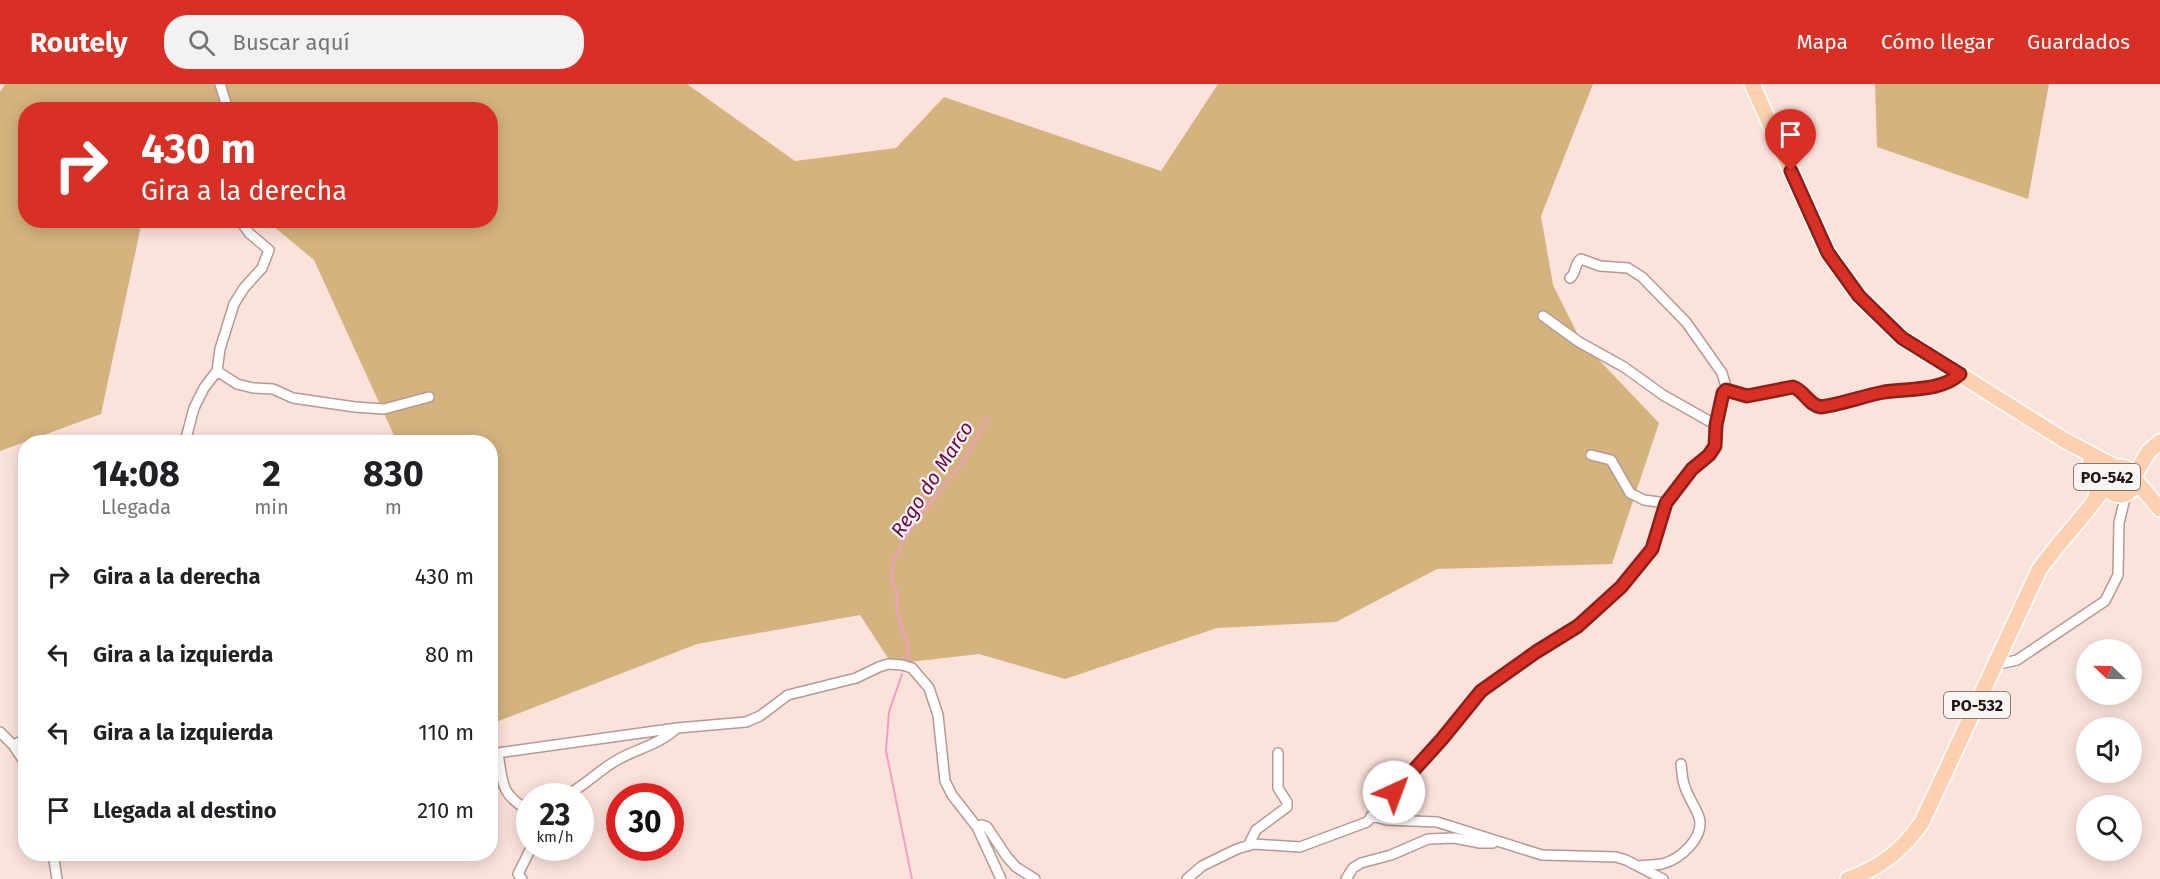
<!DOCTYPE html>
<html lang="es">
<meta charset="utf-8">
<style>
body{margin:0;font-family:"Fira Sans",sans-serif;background:#f2f2f2;color:#202124;height:100vh;display:flex;flex-direction:column;font-size:22px;white-space:nowrap}
*{box-sizing:border-box;margin:0}
p{font-size:20px;color:#757577}
.icon{flex:none;width:33px;height:33px;fill:none;stroke:currentColor;stroke-width:2;stroke-linecap:round;stroke-linejoin:round}
.map{position:relative;flex:1;overflow:hidden}
.side{position:absolute;left:18px;top:351px;width:480px;height:426px;display:flex;flex-direction:column;background:#fff;border-radius:24px;box-shadow:0 3px 15px #0003}
.side>*{flex:none}
.hud{position:absolute;left:18px;top:18px;width:480px;height:126px;border-radius:24px;box-shadow:0 3px 15px #0003;background:#d93025;color:#fff;overflow:hidden}
.needle{width:39px;rotate:292deg}
.fabs{position:absolute;left:2076px;top:555px;display:grid;gap:12px}
.fabs a{display:grid;place-items:center;width:66px;height:66px;border-radius:50%;background:#fff;box-shadow:0 3px 15px #0003;font-size:30px}
.speed{position:absolute;left:516px;top:699px;display:flex;gap:12px;font-size:30px;font-weight:700;text-align:center}
.speed>*{display:grid;place-content:center;width:78px;height:78px;border-radius:50%;background:#fff;box-shadow:0 3px 15px #0003;line-height:1}
.speed small{font-size:15px;font-weight:400}
.speed .limit{border:9px solid #d22;background:#fff;color:#111}
.pin{position:absolute;display:grid;place-items:center;width:51px;height:51px;color:#fff;margin:-62px -26px;border-radius:50% 50% 50% 0;rotate:-45deg;box-shadow:0 0 6px #0007}
.pin .icon{rotate:45deg}
.me{position:absolute;width:66px;margin:-33px;rotate:43deg;stroke-linejoin:round;filter:drop-shadow(0 0 4px #0008)}
.turn{display:flex;align-items:center;gap:21px;height:126px;padding:0 24px;font-size:27px}
.turn .icon{width:78px;height:78px;stroke-width:2.5}
.turn b{display:block;font-size:42px;line-height:51px}
.eta{display:flex;justify-content:space-evenly;align-items:center;height:102px;text-align:center}
.eta b{font-size:36px;font-weight:700;line-height:42px}
ul{padding:0;list-style:none}
li{display:flex;align-items:center;gap:18px;height:78px;padding:0 24px}
li div{flex:1}
li b{display:block;font-size:22px}
li em{font-style:normal}
header{display:flex;align-items:center;gap:36px;box-sizing:border-box;height:84px;padding:0 30px;background:#d93025;color:#fff}
header strong{font-size:28px}
nav{display:flex;gap:33px;margin-inline-start:auto;font-size:21px}
.search{width:420px;height:54px;background:#f2f2f2;display:flex;align-items:center;gap:15px;box-sizing:border-box;padding:0 21px;border-radius:24px;color:#757577;font-size:22px}
.map>svg:first-child{display:block}
.green{fill:#d4b37e}
.lines{fill:none;stroke-linecap:round;stroke-linejoin:round}
.stream{stroke:#f49cc6;stroke-width:2}
.street-casing{stroke:#b59992;stroke-width:12}
.primary-casing{stroke:#fff;stroke-width:18}
.street{stroke:#fff;stroke-width:9}
.primary{stroke:#fcd0b0;stroke-width:15}
.route-casing{stroke:#8d1f18;stroke-width:15}
.route{stroke:#d93025;stroke-width:10}
.labels{text-anchor:middle;dominant-baseline:central;stroke-width:4.5;stroke-linejoin:round;paint-order:stroke}
.shield{fill:#faf4f3;stroke:#615956;stroke-width:1.5}
.shield-label{font-size:16px;font-weight:bold;fill:#201613}
.water-label{font-size:20px;font-style:italic;fill:#710548;stroke:#faf4f3}
</style>
<header>
<strong>Routely</strong>
<div class="search"><svg class="icon" aria-label="search" viewBox="0 0 24 24"><circle cx="10" cy="10" r="6"/><path d="M15 15l6 6"/></svg>Buscar aquí</div>
<nav><a>Mapa</a><a>Cómo llegar</a><a>Guardados</a></nav>
</header>
<div class="map">
<svg width="2160" height="795" viewBox="0 0 2160 795">
<rect width="100%" height="100%" fill="#fbe3dc"/>
<path class="green" d="M 5,0 L 687,0 L 795,77 L 896,64 L 944,13 L 1161,87 L 1218,0 L 1593,0 L 1541,132 L 1553,201 L 1581,257 L 1659,339 L 1612,480 L 1437,485 L 1336,538 L 1217,544 L 1065,595 L 979,570 L 892,580 L 860,531 L 697,560 L 491,640 L 490,519 L 494,516 L 490,514 L 490,358 L 397,358 L 314,176 L 267,137 L 490,136 L 490,26 L 26,26 L 26,136 L 142,137 L 101,330 L 0,367 L 0,8 Z
M 1875,0 L 2049,0 L 2028,115 L 1877,63 Z"/>
<g class="lines">
<path class="stream" d="M 906,577 C 912,560 900,544 897,528 C 896,522 897,516 897,510 C 896,504 892,498 892,492 C 889,462 940,409 958,384 C 969,368 978,350 988,333
M 902,590 L 889,628 L 886,667 L 912,795"/>
<defs>
<path id="street" d="M 220,0 L 228,26
M 1570,194 C 1577,189 1574,179 1581,175 L 1600,182 L 1628,184 L 1642,193 L 1686,238 L 1722,289 L 1727,306
M 1543,232 L 1579,258 L 1624,283 L 1663,311 L 1716,341
M 217,287 L 237,300 L 253,304 L 273,305 L 293,314 L 355,323 L 384,325 L 429,313
M 185,358 L 194,324 L 204,304 L 217,287 L 220,265 L 234,220 L 244,204 L 262,184 L 269,166 L 249,149 L 240,136
M 1591,371 L 1611,376 L 1630,409 L 1644,416 L 1666,419
M 1995,581 L 2017,576 L 2105,517 L 2118,491 L 2119,439 L 2126,410
M 0,648 L 13,661 L 26,680
M 13,661 L 26,655
M 498,669 C 503,699 500,711 530,727
M 490,670 L 677,644 L 746,638 L 760,632 L 788,611 L 856,594 L 879,583 L 888,580 L 902,581 L 912,584 L 929,604 L 938,631 L 945,697 L 952,711 L 977,743 L 1001,795
M 565,712 C 585,702 600,685 619,675 C 639,664 660,660 677,644
M 1371,732 L 1387,736 L 1437,738 L 1542,771 L 1616,773 L 1626,776 L 1663,795
M 977,743 L 982,741 L 987,743 L 1007,773 L 1016,783 L 1035,795
M 1248,762 L 1256,746 L 1287,723 L 1287,718 L 1278,704 L 1278,669
M 53,770 L 57,795
M 1639,782 C 1646,781 1655,781 1662,780 C 1681,775 1705,753 1699,733 C 1695,722 1688,713 1685,703 C 1682,696 1682,687 1681,680
M 522,795 L 518,790 L 531,764
M 1187,795 L 1202,782 L 1237,765 L 1253,760 L 1300,763 L 1367,738 L 1442,655 L 1481,607 L 1536,568 L 1578,542 L 1621,503 L 1652,465 L 1666,419 L 1692,385 L 1709,371 L 1715,362 L 1716,341 L 1723,309 L 1727,306 L 1747,312 L 1793,303 C 1805,307 1808,321 1821,323 C 1842,320 1863,312 1884,308 C 1909,304 1940,308 1960,290
M 1346,795 L 1353,784 L 1361,779 L 1391,771 L 1428,755 L 1454,754 L 1480,759 L 1493,759"/>
<path id="primary" d="M 1752,0 L 1828,169 L 1859,212 L 1902,254 L 2064,356 L 2115,383
M 2090,380 L 2098,400 L 2096,411
M2106 397a14 14 0 1 1 28 0a14 14 0 1 1-28 0Z
M 2134,392 L 2149,367 L 2160,358
M 2135,396 L 2160,425
M 1848,795 C 1880,784 1903,766 1922,738 L 2039,486 C 2060,456 2086,431 2106,401"/>
</defs>
<use href="#street" class="street-casing"/>
<use href="#primary" class="primary-casing"/>
<use href="#street" class="street"/>
<use href="#primary" class="primary"/>
</g>
<g class="lines">
<defs>
<path id="route" d="M 1394,708 L 1442,655 L 1481,607 L 1536,568 L 1578,542 L 1621,503 L 1652,465 L 1666,419 L 1692,385 L 1709,371 L 1715,362 L 1716,341 L 1723,309 L 1726,306 L 1747,312 L 1793,303 C 1805,307 1808,321 1821,323 C 1842,320 1863,312 1884,308 C 1909,304 1940,308 1960,290 L 1902,254 L 1859,212 L 1828,169 L 1791,87"/>
</defs>
<use href="#route" class="route-casing"/>
<use href="#route" class="route"/>
</g>
<g class="labels">
<g class="shield">
<rect x="2074" y="380" width="66" height="26" rx="4.5"/>
<rect x="1944" y="608" width="66" height="26" rx="4.5"/>
</g>
<g class="shield-label">
<text x="2107" y="393">PO-542</text>
<text x="1977" y="621">PO-532</text>
</g>
<g class="water-label">
<text transform="translate(932 395) rotate(-57)">Rego do Marco</text>
</g>
</g>
</svg>
<div class="fabs">
<a><svg class="needle" viewBox="-14 -14 28 28"><path d="M0-13l5 13h-10z" fill="#e53935"/><path d="M0 13l5-13h-10z" fill="#757577"/></svg></a>
<a><svg class="icon" aria-label="sound" viewBox="0 0 24 24"><path d="M4 9h4l5-4v14l-5-4H4zM17 9q2 3 0 6"/></svg></a>
<a><svg class="icon" aria-label="search" viewBox="0 0 24 24"><circle cx="10" cy="10" r="6"/><path d="M15 15l6 6"/></svg></a>
</div>
<div class="speed"><div>23<small>km/h</small></div><div class="limit">30</div></div>
<div class="pin" style="left:1791px;top:87px;background:#d93025"><svg class="icon" aria-label="arrive" viewBox="0 0 24 24"><path d="M6 21V4h12l-3 4 3 4H6"/></svg></div>
<svg class="me" style="left:1394px;top:708px" viewBox="-20 -20 40 40"><circle r="19" fill="#fff"/><path d="M0-13L10 11 0 6-10 11z" fill="#d93025"/></svg>
<div class="hud">
<div class="turn"><svg class="icon" aria-label="right" viewBox="0 0 24 24"><path d="M7 20v-9h11M14 6l5 5-5 5"/></svg><div><b>430 m</b>Gira a la derecha</div></div>
</div>
<section class="side">
<div class="eta">
<div><b>14:08</b><p>Llegada</p></div>
<div><b>2</b><p>min</p></div>
<div><b>830</b><p>m</p></div>
</div>
<ul>
<li><svg class="icon" aria-label="right" viewBox="0 0 24 24"><path d="M7 20v-9h11M14 6l5 5-5 5"/></svg><div><b>Gira a la derecha</b></div><em>430 m</em></li>
<li><svg class="icon" aria-label="left" viewBox="0 0 24 24"><path d="M17 20v-9H6M10 6l-5 5 5 5"/></svg><div><b>Gira a la izquierda</b></div><em>80 m</em></li>
<li><svg class="icon" aria-label="left" viewBox="0 0 24 24"><path d="M17 20v-9H6M10 6l-5 5 5 5"/></svg><div><b>Gira a la izquierda</b></div><em>110 m</em></li>
<li><svg class="icon" aria-label="arrive" viewBox="0 0 24 24"><path d="M6 21V4h12l-3 4 3 4H6"/></svg><div><b>Llegada al destino</b></div><em>210 m</em></li>
</ul>
</section>
</div>
